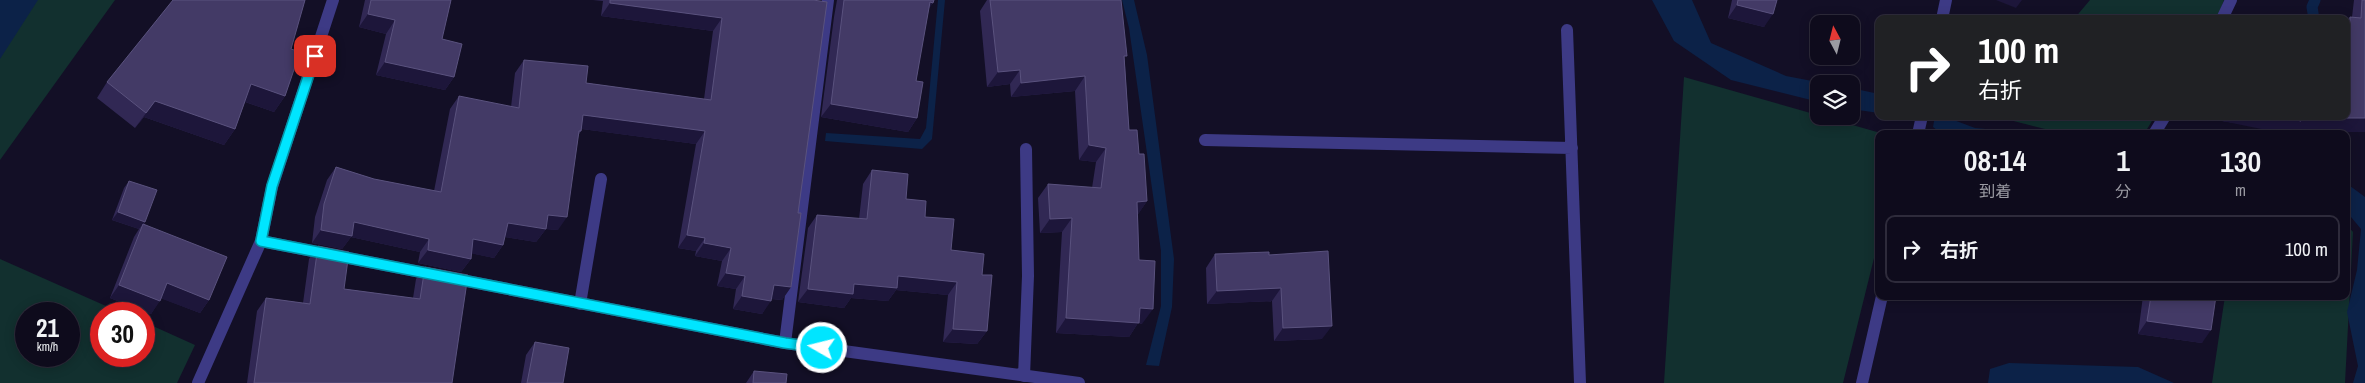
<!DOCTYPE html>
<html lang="ja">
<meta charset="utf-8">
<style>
body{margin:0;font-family:"Archivo Narrow","Noto Sans JP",sans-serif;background:#1c1929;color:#f1f3f6;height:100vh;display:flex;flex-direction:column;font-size:19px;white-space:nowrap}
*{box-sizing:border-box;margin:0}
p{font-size:16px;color:#9b9ba3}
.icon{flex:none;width:28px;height:28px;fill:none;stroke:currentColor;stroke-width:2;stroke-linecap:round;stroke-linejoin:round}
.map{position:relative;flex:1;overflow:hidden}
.side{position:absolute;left:1875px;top:130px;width:475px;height:170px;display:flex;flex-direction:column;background:#0e0b1c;border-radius:10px;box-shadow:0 2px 12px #0003,0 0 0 1px #2e2b3b}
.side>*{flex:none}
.hud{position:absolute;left:1875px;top:15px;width:475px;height:105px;border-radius:10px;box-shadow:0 2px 12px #0003,0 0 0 1px #2e2b3b;background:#202124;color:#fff;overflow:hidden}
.needle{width:32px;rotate:353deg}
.controls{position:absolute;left:1810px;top:15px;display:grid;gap:10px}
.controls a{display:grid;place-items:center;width:50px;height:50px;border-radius:10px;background:#0e0b1c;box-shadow:0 2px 12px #0003,0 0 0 1px #2e2b3b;font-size:25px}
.speed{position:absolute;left:15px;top:302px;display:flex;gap:10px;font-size:25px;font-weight:700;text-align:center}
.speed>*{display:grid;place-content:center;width:65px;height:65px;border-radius:50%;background:#0e0b1c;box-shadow:0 2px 12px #0003,0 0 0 1px #2e2b3b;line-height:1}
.speed small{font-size:12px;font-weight:400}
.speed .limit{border:8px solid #d22;background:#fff;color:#111}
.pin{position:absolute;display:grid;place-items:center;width:42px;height:42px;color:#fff;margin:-21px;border-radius:10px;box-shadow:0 2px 8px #0006}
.me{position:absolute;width:55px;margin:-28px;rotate:278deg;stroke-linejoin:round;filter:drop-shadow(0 0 4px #0008)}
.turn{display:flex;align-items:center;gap:18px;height:105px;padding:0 20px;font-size:22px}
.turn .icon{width:65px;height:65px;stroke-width:2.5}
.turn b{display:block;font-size:35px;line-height:42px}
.eta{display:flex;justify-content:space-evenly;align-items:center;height:85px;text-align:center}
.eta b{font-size:30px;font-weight:600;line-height:35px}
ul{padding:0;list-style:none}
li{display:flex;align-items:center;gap:15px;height:68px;margin:0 10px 8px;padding:0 10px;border:2px solid #2e2b3b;border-radius:10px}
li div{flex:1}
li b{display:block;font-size:19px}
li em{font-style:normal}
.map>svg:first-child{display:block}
.green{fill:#12302f;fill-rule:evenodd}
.water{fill:#0c2248}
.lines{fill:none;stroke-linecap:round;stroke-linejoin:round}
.stream{stroke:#0c2248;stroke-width:11}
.minor{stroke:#3d3a85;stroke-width:12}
.wall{fill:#312854}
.shaded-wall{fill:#1d163a}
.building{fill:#433a66;stroke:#5a527e}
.route-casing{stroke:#0095a6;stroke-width:12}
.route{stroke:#00e5ff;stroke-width:9}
</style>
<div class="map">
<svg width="2365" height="383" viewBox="0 0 2365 383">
<rect width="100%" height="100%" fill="#130f26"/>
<path class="green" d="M 17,0 L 115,0 L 0,160 L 0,22 Z
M 2090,0 L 2224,0 L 2217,19 L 2074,19 Z
M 1684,77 L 1884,134 L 1879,134 L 1879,238 L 1843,383 L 1664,383 Z
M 1994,116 L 2155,116 L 2144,134 L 2065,134 Z
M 2346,224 L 2353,232 L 2345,383 L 2212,383 L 2225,296 L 2346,296 Z
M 0,259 L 124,314 L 101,314 L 101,356 L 144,356 L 144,322 L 195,345 L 177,383 L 0,383 ZM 26,314 L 69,314 L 69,356 L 26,356 Z"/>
<path class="water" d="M 0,0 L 38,0 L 0,59 Z
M 938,0 L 945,0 L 932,139 L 922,149 L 825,141 L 826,133 L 920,139 L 926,128 Z
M 1122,0 L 1134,0 L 1147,55 L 1174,259 L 1172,307 L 1159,366 L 1146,365 L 1161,306 L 1161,251 L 1129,28 Z
M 1652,0 L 1692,0 L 1711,43 L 1786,76 L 1828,84 L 1819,84 L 1819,102 L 1731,80 L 1674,41 Z
M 1851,88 L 1879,94 L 1879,113 L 1851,109 Z
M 1935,116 L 1943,116 L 1975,128 L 2038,134 L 1942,134 L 1933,127 Z
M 2346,183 L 2365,197 L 2365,383 L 2353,383 L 2358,366 L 2347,312 L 2357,270 L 2361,229 L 2346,211 Z
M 2009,363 L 2138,367 L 2174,383 L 1988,383 L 1990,369 Z"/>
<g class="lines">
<path class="stream" d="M 2314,19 L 2312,7 L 2315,0
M 2326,116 L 2328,134"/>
<path class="minor" d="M 1942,19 L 1946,0
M 2222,19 L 2231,0
M 1567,30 L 1580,383
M 1918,134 L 1922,116
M 2154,134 L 2165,116
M 1205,140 L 1572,148
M 261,241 L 785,343 L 1079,383
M 580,304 L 601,179
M 785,343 L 828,0
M 1024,376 L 1028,276 L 1026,149
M 198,383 L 261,241 L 272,187 L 333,0
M 1862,383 L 1882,296"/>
</g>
<path class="wall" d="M 365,0 L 451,0 L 442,39 L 454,77 L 445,90 L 376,75 L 386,34 L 359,27 Z
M 593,0 L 813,0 L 798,213 L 791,287 L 782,300 L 771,299 L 762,314 L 733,309 L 736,289 L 717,286 L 722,261 L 695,256 L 696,251 L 678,248 L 696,144 L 582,129 L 581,131 L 578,136 L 558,230 L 546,229 L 536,242 L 505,237 L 503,245 L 494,258 L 471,253 L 471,259 L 461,272 L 418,263 L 420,252 L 351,237 L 342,249 L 312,243 L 315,217 L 327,180 L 336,167 L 374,179 L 434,191 L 450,109 L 459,96 L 511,107 L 515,73 L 524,60 L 586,83 L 704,99 L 713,31 L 601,16 L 603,1 Z
M 837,0 L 934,0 L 928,10 L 916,81 L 917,118 L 908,132 L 821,117 L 834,17 Z
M 987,0 L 1121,0 L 1129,130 L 1139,154 L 1147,201 L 1138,214 L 1139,260 L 1142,324 L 1138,323 L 1129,337 L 1056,333 L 1062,232 L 1040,233 L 1038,198 L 1048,184 L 1092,188 L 1096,162 L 1079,160 L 1075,91 L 1011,97 L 1010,84 L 987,87 L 980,11 Z
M 1732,0 L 1777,0 L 1764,27 L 1728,18 Z
M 2354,0 L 2365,0 L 2365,132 L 2293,132 L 2222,121 L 2223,116 L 2346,116 L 2346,22 L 2350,17 L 2352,17 Z
M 291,49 L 285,96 L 274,112 L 245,102 L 235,129 L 224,145 L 144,117 L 135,128 L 97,98 L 107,82 Z
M 872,170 L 906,199 L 925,217 L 951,250 L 982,275 L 987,331 L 977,344 L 943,342 L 948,295 L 896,290 L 888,301 L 851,298 L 844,308 L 798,302 L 808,228 L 817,215 L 859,219 L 863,184 Z
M 129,181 L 145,222 L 144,224 L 209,300 L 200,313 L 161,298 L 151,314 L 110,298 L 134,237 L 139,229 L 112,220 L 124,188 Z
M 318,246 L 344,289 L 413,298 L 416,279 L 425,267 L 452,383 L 247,383 L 257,311 L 266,298 L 303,303 L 309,259 Z
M 1215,254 L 1269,255 L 1322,339 L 1274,341 L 1272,301 L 1207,304 L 1206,268 Z
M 2143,296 L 2216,296 L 2202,343 L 2138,334 Z
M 535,342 L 563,383 L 521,383 L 526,355 Z
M 754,371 L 786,383 L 746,383 Z"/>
<path class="shaded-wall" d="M 1996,0 L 2022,0 L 2016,8 Z
M 930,2 L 933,3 L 924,16 Z
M 610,3 L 722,18 L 713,31 L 601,16 Z
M 1737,5 L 1773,14 L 1764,27 L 1728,18 Z
M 368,14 L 395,20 L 386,34 L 359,27 Z
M 385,62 L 454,77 L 445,90 L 376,75 Z
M 1020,70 L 1010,84 L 987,87 L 998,72 Z
M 1085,76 L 1075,91 L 1011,97 L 1021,83 Z
M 251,84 L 285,96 L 274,112 L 240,100 Z
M 155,101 L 235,129 L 224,145 L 144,117 L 135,128 Z
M 831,104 L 917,118 L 908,132 L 821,117 Z
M 583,115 L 705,131 L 696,144 L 574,128 Z
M 2225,116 L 2280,116 L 2302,118 L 2365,118 L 2365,132 L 2293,132 L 2292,134 L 2286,134 L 2222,121 Z
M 1089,145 L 1106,148 L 1096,162 L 1079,160 Z
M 1147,201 L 1137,216 L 1137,202 Z
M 118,212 L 145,222 L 141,228 L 143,224 L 139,229 L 112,220 Z
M 548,215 L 567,217 L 558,230 L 545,229 L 546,229 L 536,242 L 498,236 L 508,223 Z
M 1072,218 L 1062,232 L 1040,233 L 1050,219 Z
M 354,222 L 429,239 L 420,252 L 351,237 L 342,249 L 312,243 L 321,230 Z
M 687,235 L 705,238 L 696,251 L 678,248 Z
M 473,239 L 503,245 L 494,258 L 464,252 Z
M 704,243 L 731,248 L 722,261 L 695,256 Z
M 428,250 L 471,259 L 461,272 L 418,263 Z
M 726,273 L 745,276 L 736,289 L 717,286 Z
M 898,276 L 957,282 L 948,295 L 896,290 L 888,301 L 851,298 L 844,308 L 798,302 L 808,289 L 854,284 Z
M 167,283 L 209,300 L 200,313 L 157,297 Z
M 119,285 L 160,301 L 151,314 L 110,298 Z
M 774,285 L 791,287 L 782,300 L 765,298 Z
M 1281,288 L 1272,301 L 1207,304 L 1217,291 Z
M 742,296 L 771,301 L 762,314 L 733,309 Z
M 1140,308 L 1153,309 L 1142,324 L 1138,323 L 1129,337 L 1056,333 L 1066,318 Z
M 2147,321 L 2211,330 L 2202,343 L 2138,334 Z
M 1332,326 L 1322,339 L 1274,341 L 1283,328 Z
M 953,329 L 987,331 L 977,344 L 943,342 Z"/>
<path class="building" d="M 173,0 L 305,0 L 291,49 L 300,52 L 285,96 L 251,84 L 235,129 L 155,101 L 146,113 L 107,82 Z
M 371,0 L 451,0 L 442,39 L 462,44 L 454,77 L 385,62 L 395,20 L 368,14 Z
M 610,0 L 813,0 L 827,2 L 798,213 L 801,213 L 791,287 L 774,285 L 771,301 L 742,296 L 745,276 L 726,273 L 731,248 L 704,243 L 705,238 L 687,235 L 705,131 L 583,115 L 581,131 L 579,131 L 567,217 L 548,215 L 546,229 L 508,223 L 503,245 L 473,239 L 471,259 L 428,250 L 429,239 L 354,222 L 352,236 L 321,230 L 324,204 L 336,167 L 374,179 L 441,192 L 459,96 L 519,108 L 524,60 L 588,66 L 586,83 L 711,100 L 722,18 L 610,3 Z
M 844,0 L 934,0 L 933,3 L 930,2 L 916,81 L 923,82 L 917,118 L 831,104 Z
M 990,0 L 1121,0 L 1127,56 L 1124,56 L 1129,130 L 1137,130 L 1139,154 L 1144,154 L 1147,201 L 1137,202 L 1139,260 L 1155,261 L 1153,309 L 1140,308 L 1139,323 L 1066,318 L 1072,218 L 1050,219 L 1048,184 L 1101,188 L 1106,148 L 1089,145 L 1085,76 L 1021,83 L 1020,70 L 998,72 Z
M 1738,0 L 1777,0 L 1773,14 L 1737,5 Z
M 2362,0 L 2365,0 L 2365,118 L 2302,118 L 2301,121 L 2280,116 L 2346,116 L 2346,69 L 2349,70 L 2350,17 L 2361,18 Z
M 872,170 L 908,174 L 906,199 L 926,201 L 925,217 L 954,219 L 951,250 L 984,254 L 982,275 L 992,275 L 987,331 L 953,329 L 957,282 L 898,276 L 897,288 L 854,284 L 853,294 L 808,289 L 817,215 L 867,219 Z
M 129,181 L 157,190 L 145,222 L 118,212 Z
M 143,224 L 227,257 L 209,300 L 167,283 L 160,301 L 119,285 Z
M 318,246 L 349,252 L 344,289 L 420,299 L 425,267 L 468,275 L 452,383 L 254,383 L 266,298 L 310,304 Z
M 1328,251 L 1332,326 L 1283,328 L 1281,288 L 1217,291 L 1215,254 L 1269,252 L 1269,255 Z
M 2151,296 L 2216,296 L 2211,330 L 2147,321 Z
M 535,342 L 569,348 L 563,383 L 527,383 Z
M 754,371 L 787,374 L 786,383 L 753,383 Z"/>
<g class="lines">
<defs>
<path id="route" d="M 315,56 L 272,186 L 261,241 L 785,343 L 822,348"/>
</defs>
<use href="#route" class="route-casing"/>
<use href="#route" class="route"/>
</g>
</svg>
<div class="controls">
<a><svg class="needle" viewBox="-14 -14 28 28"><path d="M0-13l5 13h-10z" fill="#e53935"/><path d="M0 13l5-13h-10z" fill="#9b9ba3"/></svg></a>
<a><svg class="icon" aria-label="layers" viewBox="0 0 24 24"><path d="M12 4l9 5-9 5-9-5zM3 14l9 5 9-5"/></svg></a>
</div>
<div class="speed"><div>21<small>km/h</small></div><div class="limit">30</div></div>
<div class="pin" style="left:315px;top:56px;background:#d93025"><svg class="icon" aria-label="arrive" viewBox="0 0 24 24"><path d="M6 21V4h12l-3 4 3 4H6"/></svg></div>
<svg class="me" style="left:822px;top:348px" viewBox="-20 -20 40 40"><circle r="17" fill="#00e5ff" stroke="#fff" stroke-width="3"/><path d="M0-11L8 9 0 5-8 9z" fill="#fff"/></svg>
<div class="hud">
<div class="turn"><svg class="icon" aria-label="right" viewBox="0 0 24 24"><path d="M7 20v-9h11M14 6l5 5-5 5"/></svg><div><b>100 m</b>右折</div></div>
</div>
<section class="side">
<div class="eta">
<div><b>08:14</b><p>到着</p></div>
<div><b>1</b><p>分</p></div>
<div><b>130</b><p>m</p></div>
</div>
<ul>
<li><svg class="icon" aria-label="right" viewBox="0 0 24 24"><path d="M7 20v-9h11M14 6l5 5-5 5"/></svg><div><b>右折</b></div><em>100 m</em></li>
</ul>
</section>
</div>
